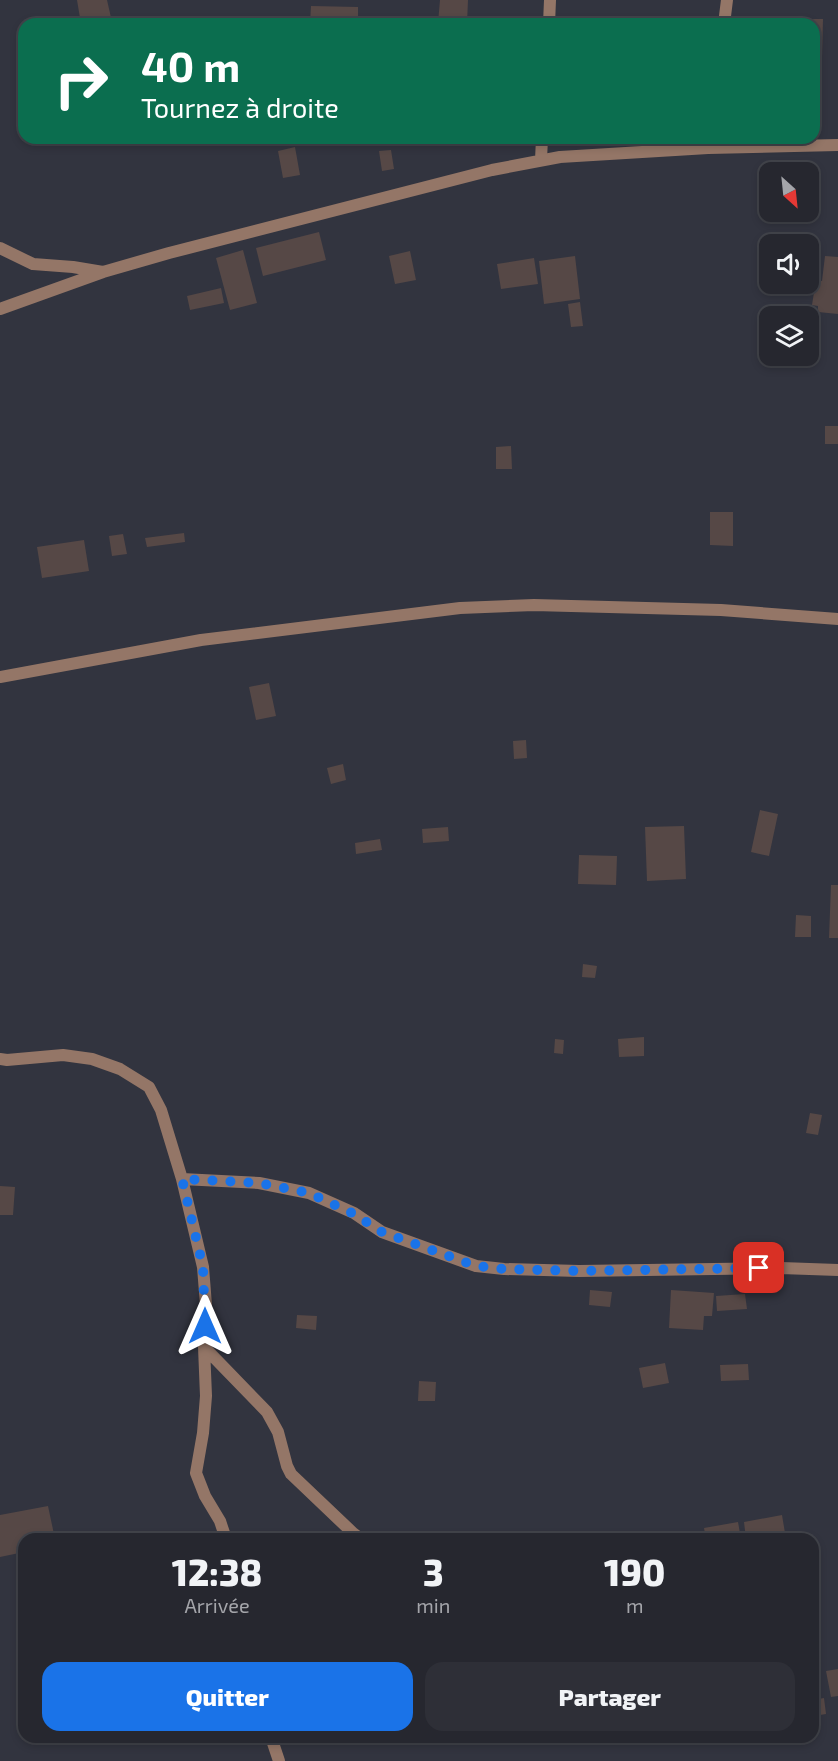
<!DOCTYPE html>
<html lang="fr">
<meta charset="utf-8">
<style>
body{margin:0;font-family:"Exo 2",sans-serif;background:#2e2f37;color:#f1f3f6;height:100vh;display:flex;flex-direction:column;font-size:22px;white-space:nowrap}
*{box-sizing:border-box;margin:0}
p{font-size:20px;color:#a4a5aa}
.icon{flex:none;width:33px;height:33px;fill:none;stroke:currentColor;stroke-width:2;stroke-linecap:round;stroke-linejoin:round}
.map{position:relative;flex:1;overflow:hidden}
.sheet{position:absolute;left:18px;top:1533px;width:801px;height:210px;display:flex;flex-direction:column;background:#26272f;border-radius:18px;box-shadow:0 3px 9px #0003,0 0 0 2px #42444b}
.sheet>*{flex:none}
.banner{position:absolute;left:18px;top:18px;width:802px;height:126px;border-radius:18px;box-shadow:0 3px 9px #0003,0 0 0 2px #42444b;background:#0b6e4f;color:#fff;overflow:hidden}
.needle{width:39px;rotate:153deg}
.buttons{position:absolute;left:759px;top:162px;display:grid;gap:12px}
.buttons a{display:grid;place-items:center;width:60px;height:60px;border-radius:12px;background:#26272f;box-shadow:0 3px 9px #0003,0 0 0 2px #42444b;font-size:30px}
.pin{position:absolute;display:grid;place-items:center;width:51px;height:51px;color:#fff;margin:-26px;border-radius:12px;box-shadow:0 3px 9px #0006}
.me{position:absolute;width:66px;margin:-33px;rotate:0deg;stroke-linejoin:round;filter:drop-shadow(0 0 4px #0008)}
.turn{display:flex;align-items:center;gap:21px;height:126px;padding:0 24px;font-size:27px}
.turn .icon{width:78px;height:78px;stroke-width:2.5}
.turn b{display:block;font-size:42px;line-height:51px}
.eta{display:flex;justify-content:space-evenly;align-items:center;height:102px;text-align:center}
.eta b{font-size:36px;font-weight:800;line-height:42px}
.primary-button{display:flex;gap:12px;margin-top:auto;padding:12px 24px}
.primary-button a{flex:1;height:69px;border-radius:18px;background:#1a73e8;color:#fff;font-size:24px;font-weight:800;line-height:69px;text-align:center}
.primary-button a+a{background:#2e2f37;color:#f1f3f6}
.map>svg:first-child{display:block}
.building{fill:#564846}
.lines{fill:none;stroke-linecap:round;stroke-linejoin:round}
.minor{stroke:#947667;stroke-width:12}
.tertiary{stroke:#947667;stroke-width:12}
.route{stroke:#1a73e8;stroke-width:10;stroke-dasharray:0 18}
</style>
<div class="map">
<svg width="838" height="1761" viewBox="0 0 838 1761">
<rect width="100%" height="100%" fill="#32343f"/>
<path class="building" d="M 77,0 L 107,0 L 112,22 L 81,24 Z
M 440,0 L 468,0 L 467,24 L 438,23 Z
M 311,6 L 358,7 L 358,24 L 310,24 Z
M 783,19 L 823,19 L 822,58 L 814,57 L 814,24 L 783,24 Z
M 275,138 L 294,138 L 294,139 L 275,142 Z
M 295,147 L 300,175 L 283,178 L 278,151 Z
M 391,150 L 394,169 L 382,171 L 379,151 Z
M 319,232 L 326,260 L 263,276 L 256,248 Z
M 243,250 L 257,303 L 230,310 L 216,258 Z
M 410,251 L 416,280 L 395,284 L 389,256 Z
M 575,256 L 580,299 L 544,304 L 539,261 Z
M 825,256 L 838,257 L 838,314 L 818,312 L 818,306 L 812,305 L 816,280 L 822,281 Z
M 534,258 L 538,284 L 501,289 L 497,264 Z
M 221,288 L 224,303 L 190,310 L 187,296 Z
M 580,302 L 583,326 L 571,327 L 568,304 Z
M 825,426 L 838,426 L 838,444 L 825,444 Z
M 511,446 L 512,469 L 496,469 L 496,447 Z
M 710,512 L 733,512 L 733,546 L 710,545 Z
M 184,533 L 185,542 L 147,547 L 145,538 Z
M 123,534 L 127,554 L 112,556 L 109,536 Z
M 84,540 L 89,571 L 42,578 L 37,547 Z
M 269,683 L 276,716 L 256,720 L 249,687 Z
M 526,740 L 527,758 L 514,759 L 513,741 Z
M 343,764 L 346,780 L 331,784 L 327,768 Z
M 760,810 L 778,814 L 769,856 L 751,852 Z
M 684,826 L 686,879 L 647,881 L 645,827 Z
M 448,827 L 449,841 L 423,843 L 422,829 Z
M 380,839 L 382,850 L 356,854 L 355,843 Z
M 579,855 L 617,856 L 616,885 L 578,884 Z
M 831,885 L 838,885 L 838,938 L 829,938 Z
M 796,915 L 811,916 L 811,937 L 795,937 Z
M 583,964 L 597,966 L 595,978 L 582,977 Z
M 644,1037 L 644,1056 L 619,1057 L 618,1039 Z
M 555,1039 L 564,1040 L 563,1054 L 554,1053 Z
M 810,1113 L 822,1115 L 818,1135 L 806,1133 Z
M 0,1186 L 15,1187 L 13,1215 L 0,1215 Z
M 590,1290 L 612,1292 L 610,1307 L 589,1305 Z
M 671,1290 L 714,1293 L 712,1316 L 704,1316 L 703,1330 L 669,1328 Z
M 745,1294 L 747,1309 L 717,1311 L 716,1296 Z
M 297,1315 L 317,1316 L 316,1330 L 296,1328 Z
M 665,1363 L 669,1383 L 643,1388 L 639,1368 Z
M 748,1364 L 749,1380 L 721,1381 L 720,1365 Z
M 419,1381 L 436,1382 L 435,1401 L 418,1401 Z
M 48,1506 L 55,1539 L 24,1539 L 24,1552 L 0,1557 L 0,1515 Z
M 782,1515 L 786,1539 L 746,1539 L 744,1522 Z
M 738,1522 L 741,1539 L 706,1539 L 704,1528 Z
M 696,1535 L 697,1539 L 679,1539 L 678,1538 Z
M 838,1669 L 838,1696 L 831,1697 L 826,1671 Z
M 824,1698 L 826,1714 L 814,1716 L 813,1700 Z"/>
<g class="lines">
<path class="minor" d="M 549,24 L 550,0
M 724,24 L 727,0
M 541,160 L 542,138
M 0,248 L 33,264 L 73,267 L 103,272
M 0,309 L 103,272 L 169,253 L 492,170 L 560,157 L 708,148 L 838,145
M 0,1059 L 7,1060 L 63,1055 L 92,1059 L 120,1069 L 149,1087 L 161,1110 L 182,1179 L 203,1267 L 206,1305 L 204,1347 L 206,1396 L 203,1433 L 196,1473 L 205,1496 L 220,1521 L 226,1539
M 182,1179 L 259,1183 L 309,1193 L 354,1213 L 382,1232 L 476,1266 L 504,1269 L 579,1271 L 781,1268 L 838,1270
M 204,1347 L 267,1412 L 278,1432 L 287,1466 L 291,1474 L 353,1533 L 361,1539
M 607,1539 L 632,1537
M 813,1572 L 813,1571
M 271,1737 L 279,1761"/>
<path class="tertiary" d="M 0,677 L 201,640 L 460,608 L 534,605 L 721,610 L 838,619"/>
</g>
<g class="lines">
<path class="route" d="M 205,1326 L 203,1267 L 182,1179 L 259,1183 L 309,1193 L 354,1214 L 382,1232 L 476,1266 L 504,1269 L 579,1271 L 759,1268"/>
</g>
</svg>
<div class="buttons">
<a><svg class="needle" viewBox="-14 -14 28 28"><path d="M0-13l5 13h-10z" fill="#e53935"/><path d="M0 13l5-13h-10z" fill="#a4a5aa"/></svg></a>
<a><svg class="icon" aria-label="sound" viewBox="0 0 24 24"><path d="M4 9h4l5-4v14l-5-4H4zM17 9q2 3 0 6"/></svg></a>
<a><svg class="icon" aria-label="layers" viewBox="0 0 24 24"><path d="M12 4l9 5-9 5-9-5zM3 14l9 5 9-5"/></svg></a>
</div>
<div class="pin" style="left:759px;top:1268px;background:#d93025"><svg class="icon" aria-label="arrive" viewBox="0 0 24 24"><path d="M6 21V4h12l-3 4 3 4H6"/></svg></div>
<svg class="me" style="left:205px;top:1326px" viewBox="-20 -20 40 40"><path d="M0-17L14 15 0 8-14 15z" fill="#1a73e8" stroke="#fff" stroke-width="4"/></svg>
<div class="banner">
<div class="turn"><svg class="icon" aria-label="right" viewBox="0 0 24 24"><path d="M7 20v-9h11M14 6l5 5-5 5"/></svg><div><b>40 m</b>Tournez à droite</div></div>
</div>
<section class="sheet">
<div class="eta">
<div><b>12:38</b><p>Arrivée</p></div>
<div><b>3</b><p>min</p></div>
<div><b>190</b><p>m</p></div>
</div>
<div class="primary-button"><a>Quitter</a><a>Partager</a></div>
</section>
</div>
